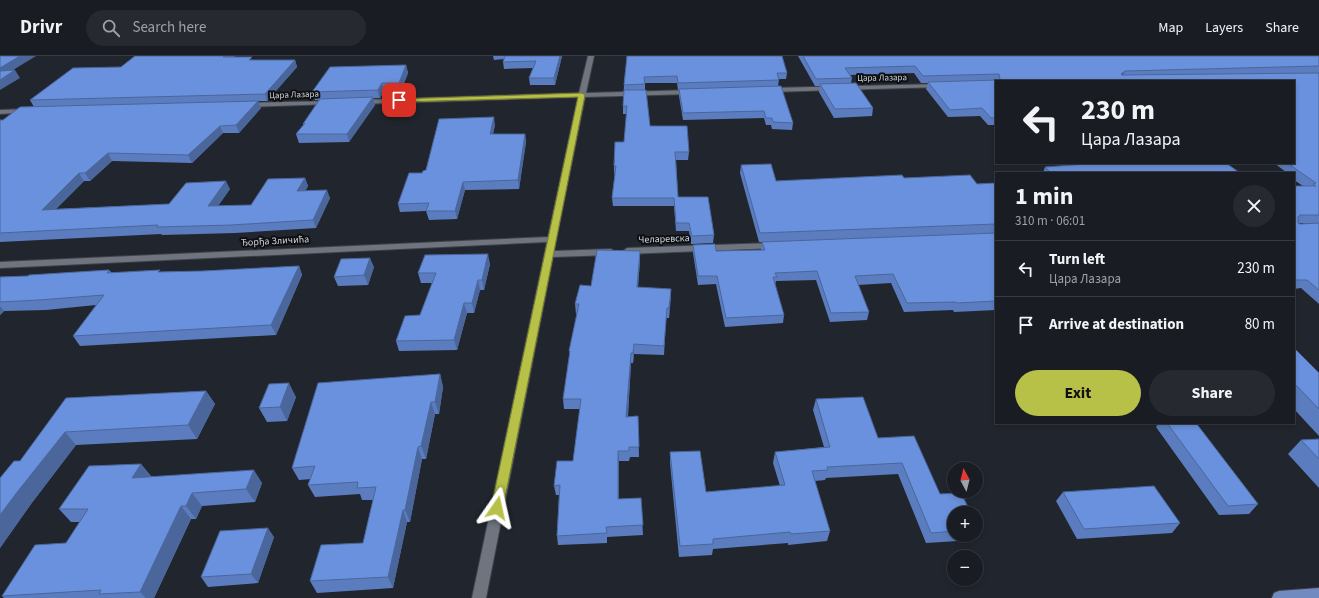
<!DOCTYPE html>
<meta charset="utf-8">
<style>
body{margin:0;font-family:"Source Sans 3",sans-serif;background:#26292f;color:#f1f3f6;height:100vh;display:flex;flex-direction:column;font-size:15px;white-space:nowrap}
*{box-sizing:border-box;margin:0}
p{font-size:13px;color:#9fa1a5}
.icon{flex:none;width:22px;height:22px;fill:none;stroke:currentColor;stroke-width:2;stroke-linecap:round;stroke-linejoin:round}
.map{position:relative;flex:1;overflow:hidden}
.sheet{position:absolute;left:995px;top:116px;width:300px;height:252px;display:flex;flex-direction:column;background:#191c22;border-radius:0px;box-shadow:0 2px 6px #0003,0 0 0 1px #373a40}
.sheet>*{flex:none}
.guide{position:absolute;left:995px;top:24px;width:300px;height:84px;border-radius:0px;box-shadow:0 2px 6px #0003,0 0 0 1px #373a40;background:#191c22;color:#f1f3f6;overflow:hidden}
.needle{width:26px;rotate:353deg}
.tools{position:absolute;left:947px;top:406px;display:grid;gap:8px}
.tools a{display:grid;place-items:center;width:36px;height:36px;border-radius:50%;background:#191c22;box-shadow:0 2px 6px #0003,0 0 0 1px #373a40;font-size:20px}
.pin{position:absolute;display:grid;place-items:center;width:34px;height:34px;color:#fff;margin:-17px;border-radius:8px;box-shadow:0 2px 6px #0006}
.me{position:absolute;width:44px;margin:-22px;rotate:11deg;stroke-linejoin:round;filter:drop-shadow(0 0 3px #0008)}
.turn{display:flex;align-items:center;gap:14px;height:84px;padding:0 20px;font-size:18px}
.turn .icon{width:52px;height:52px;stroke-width:2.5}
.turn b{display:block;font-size:28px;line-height:34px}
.round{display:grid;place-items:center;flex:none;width:42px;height:42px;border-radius:21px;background:#26292f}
.headline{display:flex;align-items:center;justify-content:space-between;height:68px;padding:0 20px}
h1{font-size:24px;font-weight:700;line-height:30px}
.primary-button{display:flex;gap:8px;margin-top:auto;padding:8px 20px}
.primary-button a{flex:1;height:46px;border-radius:24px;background:#b7c147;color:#111;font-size:16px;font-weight:700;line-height:46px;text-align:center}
.primary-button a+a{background:#26292f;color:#f1f3f6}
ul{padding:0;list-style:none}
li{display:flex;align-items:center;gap:12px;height:56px;padding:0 20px;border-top:1px solid #373a40}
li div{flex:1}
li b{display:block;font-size:15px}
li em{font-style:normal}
header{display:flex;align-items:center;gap:24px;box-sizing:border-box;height:56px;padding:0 20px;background:#191c22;border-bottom:1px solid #373a40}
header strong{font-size:19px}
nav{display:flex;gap:22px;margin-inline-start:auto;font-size:14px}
.search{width:280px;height:36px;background:#26292f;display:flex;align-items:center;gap:10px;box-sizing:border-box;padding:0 14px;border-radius:22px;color:#9fa1a5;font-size:15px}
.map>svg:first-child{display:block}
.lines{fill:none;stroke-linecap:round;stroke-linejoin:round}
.minor-casing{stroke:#3e4248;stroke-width:2}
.major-casing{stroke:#3e4248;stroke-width:2}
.minor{fill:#6f747e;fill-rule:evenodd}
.major{fill:#718bc1;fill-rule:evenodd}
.wall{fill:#5b7dbf}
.shaded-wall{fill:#4a669b}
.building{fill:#6a91de;stroke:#4a669b}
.route{fill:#b7c147;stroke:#777d2e}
.labels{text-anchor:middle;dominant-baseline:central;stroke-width:4;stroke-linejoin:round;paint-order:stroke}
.far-street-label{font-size:9px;fill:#cfd2d8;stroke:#0d0f12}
.street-label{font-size:10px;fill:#cfd2d8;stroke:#0d0f12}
</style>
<header>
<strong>Drivr</strong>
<div class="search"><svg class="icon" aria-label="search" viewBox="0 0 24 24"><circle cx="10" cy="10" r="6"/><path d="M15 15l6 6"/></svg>Search here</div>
<nav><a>Map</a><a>Layers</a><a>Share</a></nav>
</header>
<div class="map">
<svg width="1319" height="542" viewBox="0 0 1319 542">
<rect width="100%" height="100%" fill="#21262e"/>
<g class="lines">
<defs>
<path id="minor" d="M 588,0 L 594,0 L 586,37 L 692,34 L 695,36 L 692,38 L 585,41 L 554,195 L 611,193 L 615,196 L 611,199 L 553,201 L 486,542 L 472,542 L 547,186 L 0,212 L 0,206 L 548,181 L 578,41 L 360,48 L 357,46 L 360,44 L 579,37 Z
M 940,28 L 943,30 L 942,31 L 770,36 L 767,34 L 770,32 Z
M 330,45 L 333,47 L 332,48 L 246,51 L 243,49 L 246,47 Z
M 28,53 L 31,55 L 30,56 L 0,58 L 0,54 Z
M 775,187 L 779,190 L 778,192 L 627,198 L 623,195 L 627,192 Z"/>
<path id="major" d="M 1319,532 L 1319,542 L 1272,542 L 1274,537 L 1279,535 Z"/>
</defs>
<use href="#minor" class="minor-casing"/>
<use href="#major" class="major-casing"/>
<use href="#minor" class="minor"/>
<use href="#major" class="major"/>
</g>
<path class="wall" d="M 135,0 L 235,0 L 234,1 L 254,4 L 295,4 L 297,11 L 267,45 L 258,45 L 261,52 L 239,77 L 223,77 L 192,107 L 112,105 L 90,125 L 84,125 L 56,153 L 169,148 L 230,133 L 218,150 L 251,149 L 305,122 L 308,130 L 305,135 L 330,142 L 316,172 L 235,177 L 162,179 L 161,178 L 0,186 L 0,64 L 3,64 L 34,51 L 30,44 L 121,11 Z
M 493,0 L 562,0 L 555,29 L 530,29 L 529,22 L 533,12 L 504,13 L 503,6 L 504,3 L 494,4 Z
M 627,0 L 787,17 L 786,23 L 779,23 L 778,31 L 793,67 L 792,74 L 772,73 L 771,69 L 766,69 L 764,62 L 683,64 L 679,40 L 679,34 L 678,34 L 677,27 L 645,27 L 645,34 L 650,70 L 689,96 L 688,104 L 676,104 L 678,141 L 714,179 L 713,187 L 691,188 L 689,175 L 676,175 L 674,150 L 613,150 L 612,142 L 615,118 L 614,118 L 614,110 L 624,86 L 627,58 L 623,58 L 623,50 L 624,29 Z
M 798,0 L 1319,0 L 1319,167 L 1299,167 L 1300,168 L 1319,167 L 1319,248 L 1301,232 L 1294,233 L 1294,130 L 1303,130 L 1294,124 L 1294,117 L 1285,117 L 1286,116 L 1274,107 L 1294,107 L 1294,25 L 996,25 L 996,69 L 988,69 L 980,60 L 948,61 L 926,33 L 928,27 L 921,27 L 914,17 L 850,19 L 852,22 L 851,27 L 873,52 L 872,60 L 834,62 L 819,36 L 820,30 L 815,30 Z
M 406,9 L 408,17 L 401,35 L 384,35 L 380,42 L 373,42 L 375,49 L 349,86 L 299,87 L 296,78 L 304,69 L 303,68 L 319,44 L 315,44 L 312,36 Z
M 495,69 L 493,78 L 525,78 L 526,86 L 519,133 L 465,134 L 457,163 L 429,164 L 426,155 L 400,156 L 398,148 L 422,117 Z
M 1089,107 L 1177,107 L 1240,117 L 1043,117 L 1045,111 L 1090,108 Z
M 741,109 L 776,125 L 904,122 L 977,128 L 996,127 L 996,177 L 759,186 L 740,117 Z
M 996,177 L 996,254 L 954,256 L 953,254 L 904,256 L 891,227 L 858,229 L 869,256 L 867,264 L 830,266 L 816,224 L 776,225 L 775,230 L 784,259 L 783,267 L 725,271 L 716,228 L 698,229 L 693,197 L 693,189 L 716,195 L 761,194 L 762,186 Z
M 640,195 L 640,204 L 638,232 L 671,233 L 669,262 L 666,262 L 664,299 L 634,298 L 633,307 L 631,307 L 628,361 L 638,360 L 639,401 L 630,401 L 629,405 L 619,405 L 619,443 L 641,442 L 643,479 L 607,481 L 607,487 L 558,489 L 557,480 L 559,439 L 556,439 L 554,430 L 573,405 L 580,353 L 564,353 L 563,343 L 570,300 L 569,295 L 577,258 L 576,258 L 575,248 L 591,230 Z
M 490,208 L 484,234 L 480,234 L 474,257 L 467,257 L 457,294 L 399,295 L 396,285 L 420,259 L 432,227 L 421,227 L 418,217 Z
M 299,210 L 302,219 L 276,279 L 80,290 L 73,280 L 96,249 L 46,254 L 4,255 L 0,259 L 0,221 L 28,220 L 109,214 L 111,216 L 161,216 L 203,215 Z
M 374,211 L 368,229 L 338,230 L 334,221 Z
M 1294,292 L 1319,317 L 1319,380 L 1294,353 Z
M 440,318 L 443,331 L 439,358 L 435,358 L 426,403 L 422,403 L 410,466 L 407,466 L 393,532 L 317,537 L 310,525 L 363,487 L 373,444 L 362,444 L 360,438 L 315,441 L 308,429 L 311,423 L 299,424 L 292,412 Z
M 206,335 L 215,348 L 197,383 L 76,389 L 31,448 L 0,492 L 0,422 L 20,405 L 66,342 Z
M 296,341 L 287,365 L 267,366 L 259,352 Z
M 816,343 L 878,382 L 940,438 L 954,457 L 954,479 L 975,479 L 973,484 L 926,487 L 898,418 L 826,422 L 825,424 L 815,425 L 830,475 L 827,485 L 788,489 L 788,487 L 713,493 L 712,499 L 679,501 L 670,407 L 670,396 L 706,436 L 780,430 L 773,407 L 775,396 L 824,391 L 813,354 Z
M 1157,367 L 1196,367 L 1258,448 L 1249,458 L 1219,459 L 1156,371 L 1158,368 Z
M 1319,383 L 1319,432 L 1288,398 L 1301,384 Z
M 141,408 L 151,420 L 262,427 L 255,446 L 202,450 L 196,463 L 191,463 L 154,542 L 4,542 L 2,540 L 66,487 L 80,466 L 71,466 L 59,453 Z
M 1063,436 L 1180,467 L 1172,477 L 1077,483 L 1056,445 Z
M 976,468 L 979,473 L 976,478 Z
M 274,481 L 258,527 L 208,531 L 201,521 Z"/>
<path class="shaded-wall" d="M 20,0 L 36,0 L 0,22 L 0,12 Z
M 224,0 L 235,0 L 226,8 L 223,1 Z
M 560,0 L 562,0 L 555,29 L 554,22 Z
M 295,4 L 297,11 L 267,45 L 265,38 Z
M 406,9 L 408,17 L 401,35 L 399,27 Z
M 15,14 L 20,22 L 0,34 L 0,24 Z
M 1125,15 L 1122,22 L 1121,18 Z
M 382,27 L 384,35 L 380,42 L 378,34 Z
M 373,41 L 375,49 L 349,86 L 347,78 Z
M 258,45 L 261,52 L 239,77 L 236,69 Z
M 494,61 L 495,69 L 491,86 L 490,78 Z
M 220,70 L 223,77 L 192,107 L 188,99 Z
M 525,78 L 526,86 L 519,133 L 518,124 Z
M 108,97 L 112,105 L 90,125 L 85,117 Z
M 79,117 L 84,125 L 47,162 L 42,154 Z
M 305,122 L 308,130 L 301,143 L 297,135 Z
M 226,125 L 230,133 L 212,158 L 208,150 Z
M 463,126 L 465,134 L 457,163 L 455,155 Z
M 327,134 L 330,142 L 316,172 L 313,164 Z
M 640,195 L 640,204 L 637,241 L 637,231 Z
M 488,198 L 490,208 L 484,234 L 482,224 Z
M 370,202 L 374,211 L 368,229 L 364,219 Z
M 299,210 L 302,219 L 276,279 L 271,269 Z
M 478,224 L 480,234 L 474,257 L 472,247 Z
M 671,233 L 671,242 L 669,262 L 669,252 Z
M 464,247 L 467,257 L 457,294 L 454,284 Z
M 0,250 L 4,255 L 0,259 Z
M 634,288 L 634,298 L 633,307 L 633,297 Z
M 631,297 L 631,307 L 627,371 L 626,361 Z
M 440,318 L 443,331 L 439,358 L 435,346 Z
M 289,327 L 296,341 L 287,365 L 280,351 Z
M 206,335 L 215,348 L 197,383 L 188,369 Z
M 431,346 L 435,358 L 426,403 L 421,390 Z
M 65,376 L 76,389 L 31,448 L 0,492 L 0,459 L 18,435 Z
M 418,391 L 422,403 L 410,466 L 405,454 Z
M 618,395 L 619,405 L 619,453 L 618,443 Z
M 141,408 L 151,421 L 132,422 Z
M 254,414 L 262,427 L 255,446 L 246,433 Z
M 192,437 L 202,450 L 196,463 L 186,450 Z
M 181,450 L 191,463 L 154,542 L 146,542 L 140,536 Z
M 403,454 L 407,466 L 393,532 L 388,521 Z
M 268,472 L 274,481 L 258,527 L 251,518 Z"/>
<path class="building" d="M 0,0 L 20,0 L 0,12 Z
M 135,0 L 224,0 L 223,1 L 252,1 L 249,4 L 295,4 L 265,38 L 30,44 L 73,12 L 121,11 Z
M 505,0 L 560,0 L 554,22 L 529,22 L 536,5 L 503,6 Z
M 627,0 L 782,0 L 787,17 L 777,17 L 779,24 L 678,27 L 677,20 L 644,21 L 645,28 L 624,29 Z
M 803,0 L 1319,0 L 1319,10 L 1125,15 L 1121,18 L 1122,19 L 1319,17 L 1319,159 L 1300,159 L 1298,161 L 1298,167 L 1300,168 L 1319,167 L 1319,234 L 1307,224 L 1294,224 L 1294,130 L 1316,130 L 1313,128 L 1316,127 L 1290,109 L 1293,109 L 1290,107 L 1294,107 L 1294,25 L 996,25 L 996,62 L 991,62 L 982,52 L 950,54 L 928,26 L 998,24 L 1000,23 L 999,18 L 923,20 L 915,10 L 845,12 L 852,22 L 816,23 Z
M 406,9 L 399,27 L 382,27 L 378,34 L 312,36 L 330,11 Z
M 15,14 L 0,24 L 0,15 Z
M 856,27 L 873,52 L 835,53 L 820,28 Z
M 781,30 L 793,67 L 773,66 L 772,62 L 766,62 L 764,55 L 683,57 L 679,33 Z
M 624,34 L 646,34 L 650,70 L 687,70 L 689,96 L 675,96 L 678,141 L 708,141 L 714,179 L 692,180 L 689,167 L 676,167 L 674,142 L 612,142 L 616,110 L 614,110 L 615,86 L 624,86 L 627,50 L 623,50 Z
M 373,41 L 347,78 L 296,78 L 305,67 L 303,68 L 320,43 Z
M 258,45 L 236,69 L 220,70 L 188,99 L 108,97 L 85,117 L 79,117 L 42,154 L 169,148 L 186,127 L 226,125 L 208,150 L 251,149 L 268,123 L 305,122 L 297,135 L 327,134 L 313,164 L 231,169 L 157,171 L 158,169 L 0,177 L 0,64 L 3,64 L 20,51 Z
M 494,61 L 490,78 L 525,78 L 518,124 L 463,126 L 455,155 L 426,155 L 429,147 L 398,148 L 409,117 L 422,117 L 423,115 L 426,114 L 439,63 Z
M 1100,107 L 1226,107 L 1240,117 L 1051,117 L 1045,111 Z
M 771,108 L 776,125 L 902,119 L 904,122 L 970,119 L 977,128 L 996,127 L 996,168 L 760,177 L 741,109 Z
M 996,177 L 996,245 L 957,247 L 956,246 L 907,247 L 893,218 L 855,220 L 869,256 L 831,257 L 817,215 L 775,217 L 777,221 L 773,221 L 784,259 L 726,262 L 717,220 L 698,220 L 693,189 L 715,188 L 716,195 L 765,194 L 762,186 Z
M 597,194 L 640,195 L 637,231 L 671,233 L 669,252 L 667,252 L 664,290 L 634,288 L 633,297 L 631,297 L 626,361 L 638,360 L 639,391 L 629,391 L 629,395 L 618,395 L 618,443 L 641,442 L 643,469 L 606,471 L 607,477 L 557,480 L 560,429 L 554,430 L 557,405 L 573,405 L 581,343 L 563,343 L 570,295 L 569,295 L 579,248 L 575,248 L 580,229 L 591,230 Z
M 488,198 L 482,224 L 478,224 L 472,247 L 464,247 L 454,284 L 396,285 L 405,260 L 420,259 L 436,217 L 418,217 L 425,199 Z
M 370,202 L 364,219 L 334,221 L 341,203 Z
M 299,210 L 271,269 L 73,280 L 104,239 L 39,244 L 0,246 L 0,221 L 28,220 L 29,219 L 109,214 L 107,217 L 160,214 L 158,216 L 203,215 Z
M 1294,292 L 1319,317 L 1319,353 L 1294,327 Z
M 440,318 L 435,346 L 431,346 L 421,390 L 418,391 L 405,454 L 403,454 L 388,521 L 310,525 L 321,489 L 363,487 L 376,431 L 357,432 L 358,426 L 308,429 L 315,410 L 292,412 L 318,327 Z
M 289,327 L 280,351 L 259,352 L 269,328 Z
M 206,335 L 188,369 L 65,376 L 18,435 L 0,459 L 0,422 L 14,405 L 20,405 L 66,342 Z
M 863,341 L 878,382 L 914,380 L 940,438 L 961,437 L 971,457 L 954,457 L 954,475 L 931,477 L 902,407 L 827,411 L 828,414 L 812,415 L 830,475 L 791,478 L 790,476 L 713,483 L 713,488 L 680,490 L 670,396 L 700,395 L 706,436 L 785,429 L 775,396 L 830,391 L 816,343 Z
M 1167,367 L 1196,367 L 1258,448 L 1228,450 Z
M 1319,383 L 1319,403 L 1301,384 Z
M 141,408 L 132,422 L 254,414 L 246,433 L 192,437 L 186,450 L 181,450 L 140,536 L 99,538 L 101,534 L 2,540 L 35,489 L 66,487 L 88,453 L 59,453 L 89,410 Z
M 1154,430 L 1180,467 L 1084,473 L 1063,436 Z
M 976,468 L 979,473 L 976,473 Z
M 268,472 L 251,518 L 201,521 L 220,475 Z"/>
<path class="route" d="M 582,37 L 585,39 L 503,452 L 501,456 L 497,457 L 493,456 L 491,452 L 578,41 L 399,46 L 396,44 L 399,43 Z"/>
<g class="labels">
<g class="far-street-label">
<text transform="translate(882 22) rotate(-1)">Цара Лазара</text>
<text transform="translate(294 39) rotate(-2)">Цара Лазара</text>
</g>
<g class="street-label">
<text transform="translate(664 183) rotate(-2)">Челаревска</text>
<text transform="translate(275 185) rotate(-3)">Ђорђа Зличића</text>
</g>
</g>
</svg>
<div class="tools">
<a><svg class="needle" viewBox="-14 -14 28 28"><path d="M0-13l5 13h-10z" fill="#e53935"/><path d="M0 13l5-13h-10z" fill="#9fa1a5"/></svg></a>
<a>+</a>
<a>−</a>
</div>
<div class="pin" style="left:399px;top:44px;background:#d93025"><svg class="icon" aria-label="arrive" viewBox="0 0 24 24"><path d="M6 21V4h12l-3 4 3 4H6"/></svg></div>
<svg class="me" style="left:497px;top:452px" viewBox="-20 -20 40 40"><path d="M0-17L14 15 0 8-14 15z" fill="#b7c147" stroke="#fff" stroke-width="4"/></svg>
<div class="guide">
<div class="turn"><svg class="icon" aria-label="left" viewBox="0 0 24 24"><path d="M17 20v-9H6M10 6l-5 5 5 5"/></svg><div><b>230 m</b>Цара Лазара</div></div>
</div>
<section class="sheet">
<div class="headline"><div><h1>1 min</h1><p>310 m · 06:01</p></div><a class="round"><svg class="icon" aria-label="close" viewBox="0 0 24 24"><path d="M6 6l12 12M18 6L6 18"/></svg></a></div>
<ul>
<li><svg class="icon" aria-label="left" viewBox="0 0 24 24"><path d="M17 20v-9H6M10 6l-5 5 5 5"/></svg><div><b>Turn left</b><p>Цара Лазара</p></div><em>230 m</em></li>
<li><svg class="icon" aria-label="arrive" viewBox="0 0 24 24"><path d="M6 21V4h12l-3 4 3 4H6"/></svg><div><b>Arrive at destination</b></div><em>80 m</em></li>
</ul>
<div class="primary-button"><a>Exit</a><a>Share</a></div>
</section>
</div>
